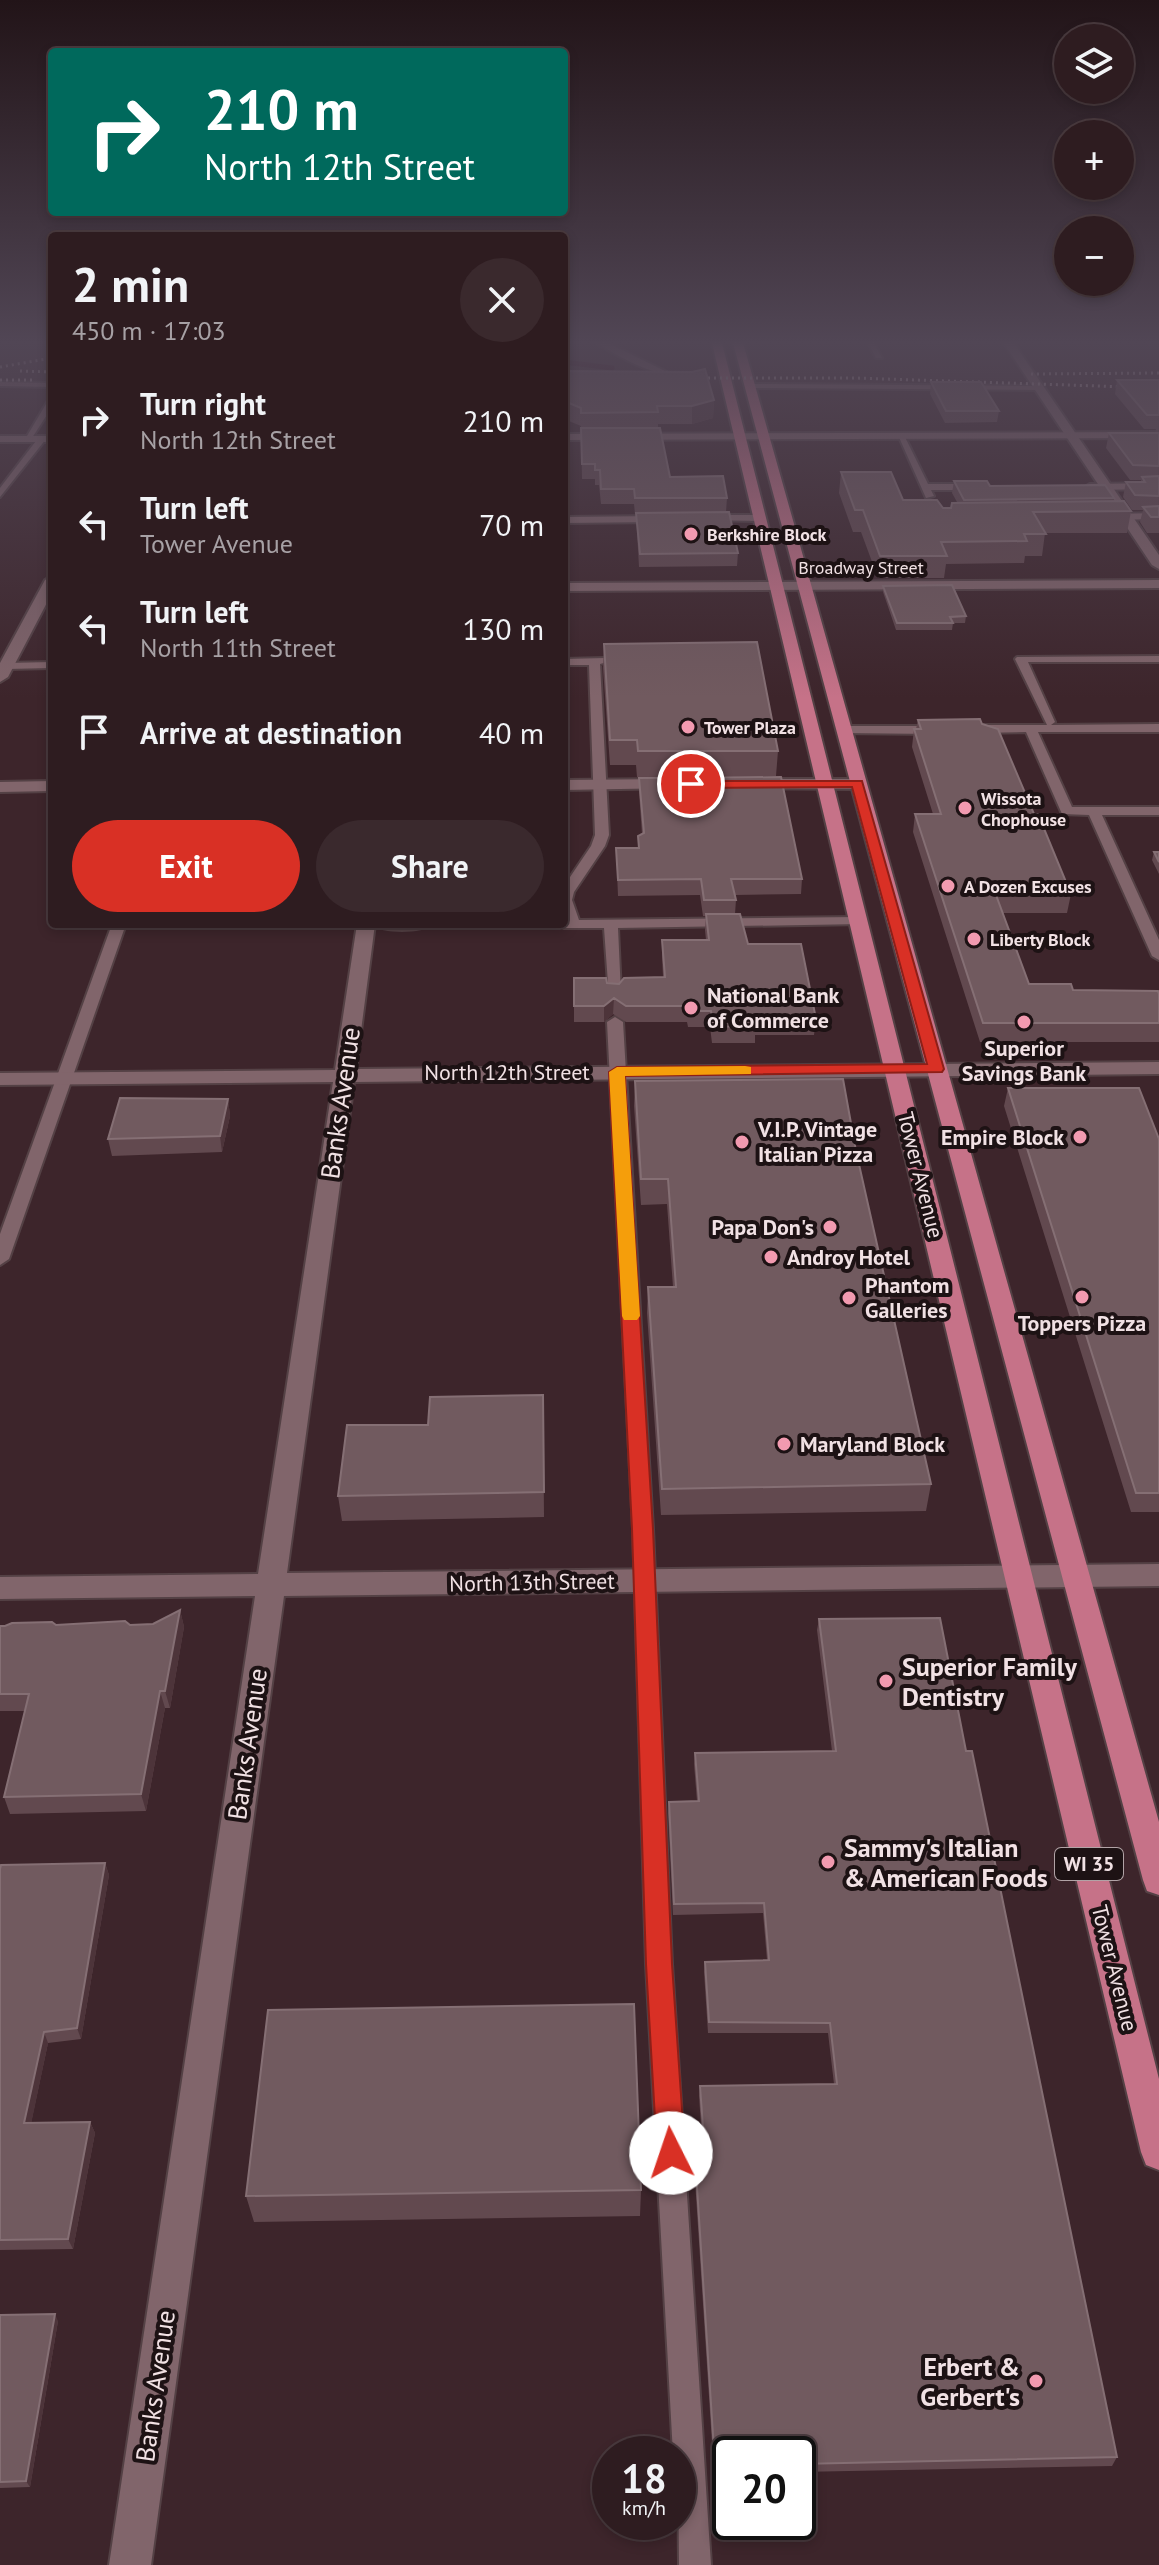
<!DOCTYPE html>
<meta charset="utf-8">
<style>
body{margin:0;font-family:"PT Sans",sans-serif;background:#3a292d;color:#f1f3f6;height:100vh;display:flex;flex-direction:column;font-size:30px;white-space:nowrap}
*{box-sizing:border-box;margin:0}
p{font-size:26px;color:#a7a1a5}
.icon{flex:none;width:44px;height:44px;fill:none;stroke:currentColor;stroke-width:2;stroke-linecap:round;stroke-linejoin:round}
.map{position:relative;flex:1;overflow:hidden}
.drawer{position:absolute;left:48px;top:232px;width:520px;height:696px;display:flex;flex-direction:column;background:#2e1c20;border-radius:8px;box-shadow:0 4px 12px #0003,0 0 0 2px #493a3e}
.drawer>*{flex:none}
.banner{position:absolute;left:48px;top:48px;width:520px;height:168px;border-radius:8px;box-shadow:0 4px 12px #0003,0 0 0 2px #493a3e;background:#00695c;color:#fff;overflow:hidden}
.buttons{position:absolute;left:1054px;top:24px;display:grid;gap:16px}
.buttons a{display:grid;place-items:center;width:80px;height:80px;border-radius:50%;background:#2e1c20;box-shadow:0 4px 12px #0003,0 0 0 2px #493a3e;font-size:40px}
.speed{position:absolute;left:592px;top:2436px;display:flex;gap:16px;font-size:40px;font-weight:700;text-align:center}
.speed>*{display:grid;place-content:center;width:104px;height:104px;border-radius:50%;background:#2e1c20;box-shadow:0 4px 12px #0003,0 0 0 2px #493a3e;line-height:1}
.speed small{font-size:20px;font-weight:400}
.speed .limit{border:4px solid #111;border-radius:12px;background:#fff;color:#111}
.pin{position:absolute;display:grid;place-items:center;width:68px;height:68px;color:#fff;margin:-34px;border:4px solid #fff;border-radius:50%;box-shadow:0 2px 8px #0007}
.me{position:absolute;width:88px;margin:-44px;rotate:356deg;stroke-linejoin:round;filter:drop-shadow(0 0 6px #0008)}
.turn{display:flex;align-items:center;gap:28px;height:168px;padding:0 24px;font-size:36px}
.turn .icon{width:104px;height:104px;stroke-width:2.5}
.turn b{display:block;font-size:56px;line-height:68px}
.round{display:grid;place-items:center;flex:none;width:84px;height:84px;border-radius:42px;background:#3a292d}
.head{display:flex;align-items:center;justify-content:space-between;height:136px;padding:0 24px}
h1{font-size:48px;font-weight:700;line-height:60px}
.button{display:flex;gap:16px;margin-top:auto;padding:16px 24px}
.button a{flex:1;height:92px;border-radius:48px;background:#d93025;color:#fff;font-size:32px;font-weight:700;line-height:92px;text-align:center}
.button a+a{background:#3a292d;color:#f1f3f6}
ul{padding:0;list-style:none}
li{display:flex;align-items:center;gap:24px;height:104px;padding:0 24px}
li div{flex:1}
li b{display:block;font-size:30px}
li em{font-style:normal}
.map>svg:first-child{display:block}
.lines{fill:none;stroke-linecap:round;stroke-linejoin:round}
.stream{stroke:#2e000f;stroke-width:5}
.lane-casing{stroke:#544145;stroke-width:4}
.street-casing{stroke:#544145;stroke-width:4}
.secondary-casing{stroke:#544145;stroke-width:4}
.primary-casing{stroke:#544145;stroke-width:4}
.lane{fill:#81656b;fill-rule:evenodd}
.street{fill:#81656b;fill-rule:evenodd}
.secondary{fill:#81656b;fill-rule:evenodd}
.primary{fill:#c67288;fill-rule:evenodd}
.rail{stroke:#c3b1b5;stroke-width:3;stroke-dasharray:2 4;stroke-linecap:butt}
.wall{fill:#62494f}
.shaded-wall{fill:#4d343a}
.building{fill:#715a5f;stroke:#856f74;stroke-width:2}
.route{fill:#d93025;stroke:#8d1f18;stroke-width:2}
.slow{fill:#f59e0b}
.poi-dot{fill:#f29ab0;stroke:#1d1214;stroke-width:3}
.labels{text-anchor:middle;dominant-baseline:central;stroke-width:8;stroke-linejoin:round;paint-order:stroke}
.far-poi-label{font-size:18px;font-weight:bold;fill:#f1e1e4;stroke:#1d1214;text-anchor:start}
.far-street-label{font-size:18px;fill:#f1e1e4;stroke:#1d1214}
.shield{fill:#1d1214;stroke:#b1a3a6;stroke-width:2}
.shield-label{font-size:20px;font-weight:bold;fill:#f1e1e4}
.poi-label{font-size:22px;font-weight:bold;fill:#f1e1e4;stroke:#1d1214;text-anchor:start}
.street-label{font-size:22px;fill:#f1e1e4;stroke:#1d1214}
.near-street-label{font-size:26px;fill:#f1e1e4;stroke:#1d1214}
.near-poi-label{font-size:26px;font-weight:bold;fill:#f1e1e4;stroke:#1d1214;text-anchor:start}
</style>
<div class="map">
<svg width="1159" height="2565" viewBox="0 0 1159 2565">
<rect width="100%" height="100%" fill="#3d252b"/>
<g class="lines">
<path class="stream" d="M 564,362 L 612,368"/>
<defs>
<path id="lane" d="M 591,339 L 600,339 L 667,372 C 653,377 605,349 591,339 Z
M 866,339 L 872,339 L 882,358 L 876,358 Z
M 0,382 L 52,383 L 52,387 L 0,386 Z
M 750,384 L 1040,386 L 1044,388 L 1040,390 L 747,388 Z
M 49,399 L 52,399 L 52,407 L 30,441 L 24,441 Z
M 898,435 L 905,437 L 928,484 L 976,484 L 981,487 L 976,490 L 931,490 L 934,496 L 926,498 Z
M 39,437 L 46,439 L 0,497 L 0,488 Z
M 1159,483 L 1159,489 L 1090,490 L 1085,487 L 1090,484 Z
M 1159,513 L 1159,519 L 1110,520 L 1105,517 L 1110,514 Z
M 709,515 L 758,515 L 763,518 L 758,521 L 706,520 L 706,516 Z
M 564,517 L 659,516 L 664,519 L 659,522 L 564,523 Z
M 1159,656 L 1159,662 L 1028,662 L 1055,722 L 1051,725 L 1159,724 L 1159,732 L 1038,732 L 1072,807 L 1159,807 L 1159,815 L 1102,815 L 1159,940 L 1159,960 L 1152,956 L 1089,815 L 1062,814 L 1026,732 L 974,733 L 968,729 L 974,725 L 1047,725 L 1015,659 L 1017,657 Z
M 605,658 L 611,661 L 600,664 L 609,835 L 605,846 L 574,892 L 572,900 L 579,920 L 858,917 L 865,921 L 863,924 L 618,928 L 621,994 L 619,997 L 609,997 L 604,928 L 564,928 L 557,924 L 564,924 L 564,886 L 591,846 L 595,835 L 589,665 L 564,665 L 564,659 Z
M 52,662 L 52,668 L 6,669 L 0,666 L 6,663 Z
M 843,726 L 936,726 L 942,730 L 936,734 L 839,733 L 837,730 Z
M 112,924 L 126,924 L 9,1259 L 0,1265 L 0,1234 Z
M 373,924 L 431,924 C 420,932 384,932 373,924 Z
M 615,1017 L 623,1022 L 653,1529 L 672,1964 L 711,2565 L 679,2565 L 678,2454 L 673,2454 L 646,1964 L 633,1529 L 607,1022 Z"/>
<path id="street" d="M 1001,339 L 1011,339 L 1159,555 L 1159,569 L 1152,565 Z
M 52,576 L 52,593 L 8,677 L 0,682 L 0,663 L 45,580 Z
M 1159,580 L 1159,588 L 564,591 L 564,583 Z
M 670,779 L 676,780 L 678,784 L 676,788 L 564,790 L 564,780 Z
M 750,779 L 857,779 L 865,784 L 857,789 L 744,788 L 742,784 L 744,780 Z
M 52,781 L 52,791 L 0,792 L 0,782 Z
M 357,924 L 375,924 L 356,1069 L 1159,1062 L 1159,1074 L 354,1082 L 287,1573 L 1159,1564 L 1159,1586 L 284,1596 L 151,2565 L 109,2565 L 255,1596 L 0,1599 L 0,1577 L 258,1574 L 333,1082 L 0,1085 L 0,1073 L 335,1070 Z"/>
<path id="secondary" d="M 1159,432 L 1159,438 L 564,440 L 564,434 Z
M 0,436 L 52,436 L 52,442 L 0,442 Z"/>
<path id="primary" d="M 711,339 L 721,339 L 1159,2079 L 1159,2170 L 1146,2165 L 1141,2152 Z
M 732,339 L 742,339 L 1159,1822 L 1159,1895 L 1147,1891 L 1143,1880 Z"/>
</defs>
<use href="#lane" class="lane-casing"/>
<use href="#street" class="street-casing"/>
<use href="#secondary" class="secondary-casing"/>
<use href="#primary" class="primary-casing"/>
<use href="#lane" class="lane"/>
<use href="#street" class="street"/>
<use href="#secondary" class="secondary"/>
<use href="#primary" class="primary"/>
<path class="rail" d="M 0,367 L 52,358
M 20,371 L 52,372
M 1031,374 L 1159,373
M 684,378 L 855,378 L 1159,388
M 0,380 L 36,380"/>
</g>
<path class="wall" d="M 564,371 L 714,400 L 713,418 L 692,424 L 658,424 L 658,428 L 670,477 L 727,498 L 726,512 L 738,553 L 737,566 L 639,567 L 636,514 L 635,514 L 634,504 L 601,504 L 599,485 L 595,485 L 595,479 L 582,479 L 581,426 L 564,419 Z
M 1117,380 L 1159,380 L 1159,533 L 1147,533 L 1140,522 L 1143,510 L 1132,510 L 1123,497 L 1126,482 L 1141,482 L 1141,480 L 1130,480 L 1106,448 L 1109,433 L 1155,433 L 1156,429 L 1144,429 L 1115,394 Z
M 931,382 L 999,411 L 997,422 L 945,423 L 930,394 Z
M 841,472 L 903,500 L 943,508 L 951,508 L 957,502 L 952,493 L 954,481 L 1114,498 L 1114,501 L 1131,511 L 1127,533 L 1045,533 L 1042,556 L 1025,556 L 1024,563 L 946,564 L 944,578 L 878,578 L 861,532 L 853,532 L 839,493 Z
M 883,586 L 966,616 L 965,623 L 953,623 L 952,630 L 896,630 L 883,592 Z
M 52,625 L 52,650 L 48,633 Z
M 604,644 L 778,751 L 776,776 L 637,777 L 636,765 L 610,765 L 603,668 Z
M 918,720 L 982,724 L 1034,814 L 1071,894 L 1067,913 L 1003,913 L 1029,984 L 1073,990 L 1159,994 L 1159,1042 L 980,1042 L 913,832 L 915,814 L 933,814 L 912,747 L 914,729 L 916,729 Z
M 639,778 L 802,879 L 801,894 L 735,895 L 736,900 L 735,914 L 748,944 L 816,1019 L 814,1035 L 755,1035 L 755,1043 L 712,1043 L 710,1027 L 688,1027 L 687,1022 L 626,1022 L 613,1014 L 604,1022 L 574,1022 L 574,978 L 619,984 L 663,977 L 662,956 L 662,940 L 706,940 L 705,930 L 706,916 L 703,916 L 700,895 L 618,896 L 616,848 L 638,848 L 638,836 L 642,834 L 639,792 Z
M 1154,852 L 1159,852 L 1159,874 L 1152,860 Z
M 635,1081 L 856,1151 L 931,1484 L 926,1511 L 661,1515 L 647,1313 L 648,1287 L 673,1287 L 667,1204 L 641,1205 L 634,1106 Z
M 1008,1088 L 1159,1139 L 1159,1512 L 1131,1512 L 1004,1106 Z
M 228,1099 L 230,1116 L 222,1152 L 112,1156 L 108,1139 Z
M 543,1395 L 544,1517 L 342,1521 L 338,1496 L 428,1425 Z
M 180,1610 L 184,1627 L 170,1708 L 165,1708 L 146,1811 L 10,1814 L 4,1797 L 25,1711 L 0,1711 L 0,1626 L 153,1624 Z
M 819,1619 L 966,1751 L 1117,2457 L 1112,2466 L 798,2472 L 798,2454 L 730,2454 L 730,2473 L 714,2474 L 694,2165 L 695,2156 L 703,2155 L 699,2096 L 700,2086 L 834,2084 L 828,2033 L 708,2033 L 704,1972 L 705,1962 L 767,1960 L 763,1913 L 673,1915 L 668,1813 L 669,1802 L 697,1801 L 694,1764 L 695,1753 L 832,1751 L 817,1630 Z
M 105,1863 L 109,1875 L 81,2039 L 48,2043 L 31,2123 L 90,2122 L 95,2133 L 73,2249 L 0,2250 L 0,1869 Z
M 641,2190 L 640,2216 L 254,2222 L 246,2196 Z
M 0,2315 L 58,2321 L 30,2487 L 0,2488 Z"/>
<path class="shaded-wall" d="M 714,400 L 713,418 L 692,424 L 692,406 Z
M 614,998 L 613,1014 L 604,1022 L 604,1006 Z
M 228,1099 L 230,1116 L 222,1152 L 220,1136 Z
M 180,1610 L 184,1627 L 170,1708 L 165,1691 Z
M 160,1691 L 165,1708 L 146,1811 L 141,1794 Z
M 105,1863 L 109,1875 L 81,2039 L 77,2028 Z
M 44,2032 L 48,2043 L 29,2134 L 24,2123 Z
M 90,2122 L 95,2133 L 73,2249 L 68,2239 Z
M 55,2314 L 58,2321 L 30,2487 L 26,2481 Z"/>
<path class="building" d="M 705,369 L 714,400 L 692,406 L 657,406 L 658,412 L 581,413 L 581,408 L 564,401 L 564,371 L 692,372 Z
M 1117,380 L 1159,380 L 1159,415 L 1147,415 Z
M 931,382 L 981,382 L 999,411 L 946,411 Z
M 581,428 L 660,428 L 670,477 L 723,476 L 727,498 L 635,498 L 634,489 L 601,489 L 600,470 L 595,470 L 595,464 L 582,464 Z
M 1109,433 L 1159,433 L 1159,466 L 1133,465 Z
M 841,472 L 891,472 L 903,500 L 937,500 L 943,508 L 951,508 L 952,503 L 1124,501 L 1131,511 L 1033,512 L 1046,534 L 1024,534 L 1027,541 L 941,542 L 947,556 L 880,556 L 863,510 L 855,510 Z
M 1159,476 L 1159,496 L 1135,495 L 1126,482 L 1145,482 L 1142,477 Z
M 954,481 L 987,481 L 990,486 L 1105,485 L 1114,498 L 964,500 Z
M 1159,506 L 1159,517 L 1151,517 L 1143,507 Z
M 729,512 L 738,553 L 640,554 L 636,513 Z
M 952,585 L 966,616 L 950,617 L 953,623 L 897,623 L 883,586 Z
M 757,642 L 778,751 L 638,751 L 637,740 L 610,740 L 604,644 Z
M 980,719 L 982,724 L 998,729 L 1034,814 L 1038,814 L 1071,894 L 996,895 L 1029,984 L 1071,984 L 1073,990 L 1158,991 L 1159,994 L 1159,1023 L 983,1023 L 915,814 L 941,814 L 914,729 L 921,729 L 918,720 Z
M 781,777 L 802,879 L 731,879 L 736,900 L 704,900 L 701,879 L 618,880 L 616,848 L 639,848 L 638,836 L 644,833 L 639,778 Z
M 1154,852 L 1159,852 L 1159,862 Z
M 706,914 L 740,914 L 748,944 L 801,944 L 816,1019 L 755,1019 L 756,1026 L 713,1027 L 711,1011 L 688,1011 L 688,1006 L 626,1006 L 614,998 L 604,1006 L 574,1006 L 574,978 L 606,978 L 607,983 L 619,984 L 624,978 L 665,977 L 662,940 L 709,940 Z
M 843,1079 L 856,1151 L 931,1484 L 662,1489 L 648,1287 L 676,1287 L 668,1179 L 641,1179 L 635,1081 Z
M 1008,1088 L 1139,1088 L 1159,1139 L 1159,1493 L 1136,1493 Z
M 120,1098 L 228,1099 L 220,1136 L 108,1139 Z
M 543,1395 L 544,1492 L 338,1496 L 347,1425 L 428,1425 L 430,1397 Z
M 180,1610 L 165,1691 L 160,1691 L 141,1794 L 4,1797 L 29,1694 L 0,1694 L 0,1626 L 5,1626 L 12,1623 L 52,1622 L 56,1625 L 125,1621 L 130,1625 L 153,1624 Z
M 940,1618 L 966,1751 L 972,1751 L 1117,2457 L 798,2464 L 798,2454 L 730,2454 L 730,2465 L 715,2466 L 695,2156 L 705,2155 L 700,2086 L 837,2084 L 830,2023 L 709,2022 L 705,1962 L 769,1960 L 764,1903 L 674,1904 L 669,1802 L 699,1801 L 695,1753 L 836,1751 L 819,1619 Z
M 105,1863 L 77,2028 L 44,2032 L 24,2123 L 90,2122 L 68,2239 L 0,2240 L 0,1869 L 1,1865 Z
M 634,2004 L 641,2190 L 246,2196 L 268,2010 Z
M 55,2314 L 26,2481 L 0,2482 L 0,2315 Z"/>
<linearGradient id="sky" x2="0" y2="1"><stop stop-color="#221418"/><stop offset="0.49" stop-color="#514655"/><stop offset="1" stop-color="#514655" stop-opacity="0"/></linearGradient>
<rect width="1159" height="698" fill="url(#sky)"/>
<path class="route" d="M 862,781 L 944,1069 L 942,1072 L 625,1076 L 653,1529 L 672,1964 L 685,2153 L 681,2163 L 671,2167 L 662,2163 L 657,2153 L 646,1964 L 632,1529 L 609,1072 L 617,1067 L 927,1064 L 852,787 L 691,788 L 685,784 L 691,781 Z"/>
<path class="slow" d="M 745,1066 L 751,1067 L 751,1074 L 625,1076 L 640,1316 L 637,1320 L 624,1320 L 622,1316 L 609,1072 L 617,1067 Z"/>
<g class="poi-dot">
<circle cx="691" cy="534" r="8"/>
<circle cx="688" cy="727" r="8"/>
<circle cx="965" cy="808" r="8"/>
<circle cx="948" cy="886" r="8"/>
<circle cx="974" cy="939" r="8"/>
<circle cx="691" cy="1008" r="8"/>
<circle cx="1024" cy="1022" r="8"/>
<circle cx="1080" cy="1137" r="8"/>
<circle cx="742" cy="1142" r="8"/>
<circle cx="830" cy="1227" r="8"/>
<circle cx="771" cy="1257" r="8"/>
<circle cx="1082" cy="1297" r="8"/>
<circle cx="849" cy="1298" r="8"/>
<circle cx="784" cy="1444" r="8"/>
<circle cx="886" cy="1681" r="8"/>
<circle cx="828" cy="1862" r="8"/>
<circle cx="1036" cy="2381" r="8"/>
</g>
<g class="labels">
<g class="far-poi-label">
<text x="707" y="534">Berkshire Block</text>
<text x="704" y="727">Tower Plaza</text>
<text x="981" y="798">Wissota<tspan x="981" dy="21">Chophouse</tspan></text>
<text x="964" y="886">A Dozen Excuses</text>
<text x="990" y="939">Liberty Block</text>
</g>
<g class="far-street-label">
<text x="861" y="567">Broadway Street</text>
</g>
<rect class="shield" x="1055" y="1848" width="68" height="32" rx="6"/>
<g class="shield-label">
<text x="1089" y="1864">WI 35</text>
</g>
<g class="poi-label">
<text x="707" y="995">National Bank<tspan x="707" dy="25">of Commerce</tspan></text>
<text x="1024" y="1048" text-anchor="middle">Superior<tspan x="1024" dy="25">Savings Bank</tspan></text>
<text x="758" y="1129">V.I.P. Vintage<tspan x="758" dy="25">Italian Pizza</tspan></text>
<text x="1064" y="1137" text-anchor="end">Empire Block</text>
<text x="814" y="1227" text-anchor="end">Papa Don's</text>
<text x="787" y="1257">Androy Hotel</text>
<text x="865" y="1285">Phantom<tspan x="865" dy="25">Galleries</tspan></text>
<text x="1082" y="1323" text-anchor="middle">Toppers Pizza</text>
<text x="800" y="1444">Maryland Block</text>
</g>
<g class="street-label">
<text x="507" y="1072">North 12th Street</text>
<text transform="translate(921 1175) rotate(76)">Tower Avenue</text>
<text transform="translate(532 1582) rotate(-1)">North 13th Street</text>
<text transform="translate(1115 1968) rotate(76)">Tower Avenue</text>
</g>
<g class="near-street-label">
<text transform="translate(340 1103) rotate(-82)">Banks Avenue</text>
<text transform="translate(247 1744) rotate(-82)">Banks Avenue</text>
<text transform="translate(155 2386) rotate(-82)">Banks Avenue</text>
</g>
<g class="near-poi-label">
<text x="902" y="1666">Superior Family<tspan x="902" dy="30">Dentistry</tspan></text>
<text x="844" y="1847">Sammy's Italian<tspan x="844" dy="30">&amp; American Foods</tspan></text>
<text x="1020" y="2366" text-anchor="end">Erbert &amp;<tspan x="1020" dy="30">Gerbert's</tspan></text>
</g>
</g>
</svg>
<div class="buttons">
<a><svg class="icon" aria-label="layers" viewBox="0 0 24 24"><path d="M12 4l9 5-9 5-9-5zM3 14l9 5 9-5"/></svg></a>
<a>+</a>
<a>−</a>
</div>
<div class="speed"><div>18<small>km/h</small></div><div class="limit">20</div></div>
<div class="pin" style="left:691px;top:784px;background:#d93025"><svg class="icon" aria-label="arrive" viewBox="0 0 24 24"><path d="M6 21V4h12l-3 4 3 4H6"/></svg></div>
<svg class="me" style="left:671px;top:2153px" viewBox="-20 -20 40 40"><circle r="19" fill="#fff"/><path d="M0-13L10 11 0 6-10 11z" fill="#d93025"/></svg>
<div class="banner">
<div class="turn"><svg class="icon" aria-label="right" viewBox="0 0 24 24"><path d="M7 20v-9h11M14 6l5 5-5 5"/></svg><div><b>210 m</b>North 12th Street</div></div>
</div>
<section class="drawer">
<div class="head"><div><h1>2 min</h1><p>450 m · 17:03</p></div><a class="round"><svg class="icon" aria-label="close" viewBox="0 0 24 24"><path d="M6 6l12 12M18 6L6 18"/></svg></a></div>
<ul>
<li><svg class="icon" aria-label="right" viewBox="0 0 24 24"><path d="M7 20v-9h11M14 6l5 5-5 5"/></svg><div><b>Turn right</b><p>North 12th Street</p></div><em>210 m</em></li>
<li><svg class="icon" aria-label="left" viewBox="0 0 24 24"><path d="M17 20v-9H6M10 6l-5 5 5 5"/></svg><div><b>Turn left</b><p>Tower Avenue</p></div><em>70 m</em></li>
<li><svg class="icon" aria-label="left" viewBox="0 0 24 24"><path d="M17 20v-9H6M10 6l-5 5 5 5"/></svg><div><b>Turn left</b><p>North 11th Street</p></div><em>130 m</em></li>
<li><svg class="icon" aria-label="arrive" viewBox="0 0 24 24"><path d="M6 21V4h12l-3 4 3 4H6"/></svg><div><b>Arrive at destination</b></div><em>40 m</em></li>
</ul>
<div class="button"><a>Exit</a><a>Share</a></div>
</section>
</div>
